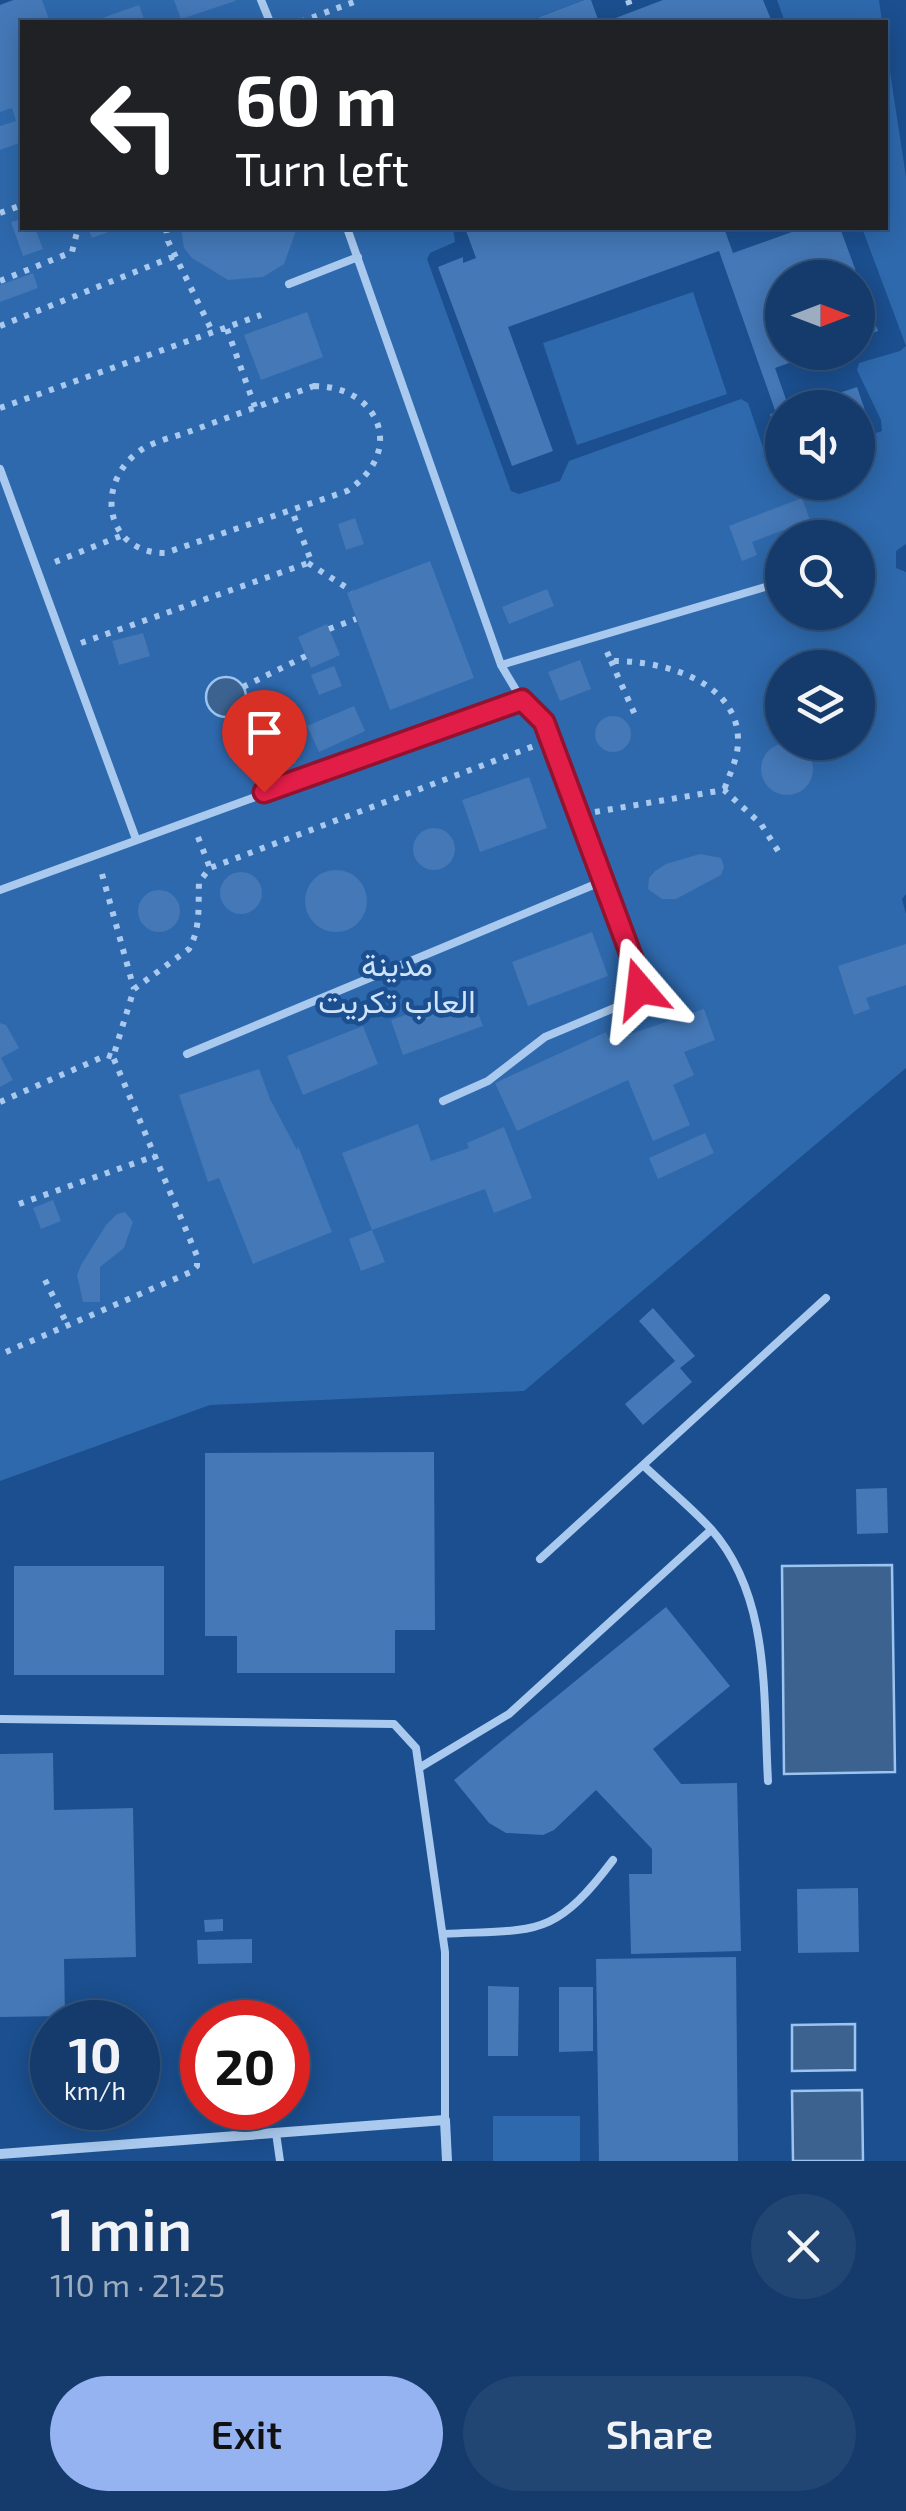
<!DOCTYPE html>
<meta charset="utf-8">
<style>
body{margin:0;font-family:"Exo 2",Vazirmatn,sans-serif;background:#214673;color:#f1f3f6;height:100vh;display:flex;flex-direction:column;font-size:38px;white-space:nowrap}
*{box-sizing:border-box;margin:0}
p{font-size:32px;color:#9dadc1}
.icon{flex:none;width:55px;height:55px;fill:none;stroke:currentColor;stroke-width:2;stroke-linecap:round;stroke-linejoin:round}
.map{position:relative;height:2161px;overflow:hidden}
.details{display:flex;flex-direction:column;background:#143b6b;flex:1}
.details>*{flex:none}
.top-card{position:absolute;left:20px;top:20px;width:868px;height:210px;border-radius:0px;box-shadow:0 5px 25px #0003,0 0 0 2px #33557e;background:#202124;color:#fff;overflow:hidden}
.needle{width:65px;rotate:90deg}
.buttons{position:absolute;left:765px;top:260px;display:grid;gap:20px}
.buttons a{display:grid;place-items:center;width:110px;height:110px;border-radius:50%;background:#143b6b;box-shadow:0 5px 25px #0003,0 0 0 2px #33557e;font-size:50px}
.speed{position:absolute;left:30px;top:2000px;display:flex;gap:20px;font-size:50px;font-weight:700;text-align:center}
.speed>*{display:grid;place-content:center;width:130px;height:130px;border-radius:50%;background:#143b6b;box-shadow:0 5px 25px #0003,0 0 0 2px #33557e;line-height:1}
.speed small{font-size:25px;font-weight:400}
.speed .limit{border:15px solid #d22;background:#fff;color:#111}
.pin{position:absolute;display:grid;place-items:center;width:85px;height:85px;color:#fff;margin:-102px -42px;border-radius:50% 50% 50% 0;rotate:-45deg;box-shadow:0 0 10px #0007}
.pin .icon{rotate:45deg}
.me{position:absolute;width:110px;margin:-55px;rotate:343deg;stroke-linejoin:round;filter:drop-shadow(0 0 8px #0008)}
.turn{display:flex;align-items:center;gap:35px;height:210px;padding:0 50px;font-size:45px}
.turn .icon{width:130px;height:130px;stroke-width:2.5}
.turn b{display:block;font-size:70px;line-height:85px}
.round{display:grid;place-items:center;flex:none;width:105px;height:105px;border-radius:52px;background:#214673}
.summary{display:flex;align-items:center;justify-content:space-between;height:170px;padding:0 50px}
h1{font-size:60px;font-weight:600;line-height:75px}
.action{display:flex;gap:20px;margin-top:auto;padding:20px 50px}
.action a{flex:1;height:115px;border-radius:60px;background:#95b2f1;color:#111;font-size:40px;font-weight:600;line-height:115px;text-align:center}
.action a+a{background:#214673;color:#f1f3f6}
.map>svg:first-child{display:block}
.green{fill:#2e69ad;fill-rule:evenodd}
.water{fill:#3c6290;stroke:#9cc4f0;stroke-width:2.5}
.building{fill:#4478b7}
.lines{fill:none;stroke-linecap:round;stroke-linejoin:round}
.path{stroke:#a9c9ee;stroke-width:6;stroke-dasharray:5 8;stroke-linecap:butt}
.lane{stroke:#a9c9ee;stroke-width:8}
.street{stroke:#a9c9ee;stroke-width:10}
.route-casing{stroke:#92132f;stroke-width:25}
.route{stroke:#e11d48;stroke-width:18}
.labels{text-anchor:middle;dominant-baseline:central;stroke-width:9;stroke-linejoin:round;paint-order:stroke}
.park-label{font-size:32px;fill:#cfe3fa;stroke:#1b4f8f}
</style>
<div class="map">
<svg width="906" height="2161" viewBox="0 0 906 2161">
<rect width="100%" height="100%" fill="#1b4f8f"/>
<path class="green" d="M 13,0 L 584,0 L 525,22 L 22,22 L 22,228 L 453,228 L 455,242 L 430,253 L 427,259 L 511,491 L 519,494 L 560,481 L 569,461 L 741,399 L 748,403 L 769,465 L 775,468 L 782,465 L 782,482 L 858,482 L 858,439 L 882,431 L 881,420 L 857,370 L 859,363 L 900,351 L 906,346 L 862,228 L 885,228 L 885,39 L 906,177 L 906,544 L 896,551 L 896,568 L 906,572 L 906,894 L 902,899 L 906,914 L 906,1068 L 524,1391 L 210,1405 L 0,1481 L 0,5 ZM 782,538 L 858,538 L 858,612 L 782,612 ZM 782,668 L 858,668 L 858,742 L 782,742 Z
M 777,0 L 879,0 L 882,22 L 785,22 Z
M 693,292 L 727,394 L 577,445 L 543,343 Z
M 493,2116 L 580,2116 L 580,2161 L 493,2161 Z"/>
<path class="water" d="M206 697a20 20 0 1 1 40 0a20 20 0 1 1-40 0Z
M 892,1565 L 895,1772 L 784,1774 L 782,1566 Z
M 855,2024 L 855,2070 L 792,2071 L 792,2025 Z
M 862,2090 L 863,2161 L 793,2161 L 792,2091 Z"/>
<path class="building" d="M 14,0 L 42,0 L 50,22 L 22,22 L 22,125 L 19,126 L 22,142 L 0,150 L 0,126 L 16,121 L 12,108 L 0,112 L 0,5 Z
M 174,0 L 235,0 L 235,1 L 181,19 Z
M 584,0 L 591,0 L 599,22 L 526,22 Z
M 663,0 L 763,0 L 772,22 L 605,22 Z
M 139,5 L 145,22 L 91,22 Z
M 22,219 L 22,228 L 35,228 L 43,249 L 23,256 L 11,222 Z
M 88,228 L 119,228 L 92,238 Z
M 181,228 L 297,228 L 284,264 L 263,277 L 228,280 L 192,258 L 184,248 Z
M 465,228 L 724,228 L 733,253 L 803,228 L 840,228 L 878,331 L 858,338 L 858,278 L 843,278 L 838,264 L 800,278 L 782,278 L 782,352 L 817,353 L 775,368 L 789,408 L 782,408 L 782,443 L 779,444 L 770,414 L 776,413 L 719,251 L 508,327 L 553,451 L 512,466 L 438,267 L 463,257 L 463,263 L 476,258 Z
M 33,273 L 38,288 L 0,302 L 0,285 Z
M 307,312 L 323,357 L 261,380 L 244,335 Z
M 857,387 L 867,416 L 858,419 L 858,408 L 794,408 Z
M 802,498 L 810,520 L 752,542 L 757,555 L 742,561 L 729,526 Z
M 355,518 L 364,544 L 346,550 L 338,524 Z
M 430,561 L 474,678 L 390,710 L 347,593 Z
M 547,589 L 554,606 L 509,624 L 502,607 Z
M 327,624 L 340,655 L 311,668 L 298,637 Z
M 143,633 L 150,656 L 119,665 L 112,641 Z
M 580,660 L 591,689 L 560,701 L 548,672 Z
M 334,666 L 342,686 L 319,695 L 311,675 Z
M 354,706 L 365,731 L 319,752 L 307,726 Z
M595 734a18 18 0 1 1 36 0a18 18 0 1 1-36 0Z
M 287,737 L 296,763 L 263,774 L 254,748 Z
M761 769a26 26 0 1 1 52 0a26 26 0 1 1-52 0Z
M 529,777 L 547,828 L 480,852 L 462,800 Z
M413 849a21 21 0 1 1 42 0a21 21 0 1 1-42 0Z
M 700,854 L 721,858 L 724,867 L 721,875 L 676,899 L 662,899 L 648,889 L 649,878 L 655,871 L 666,864 Z
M305 901a31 31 0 1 1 62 0a31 31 0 1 1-62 0Z
M220 893a21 21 0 1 1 42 0a21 21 0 1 1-42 0Z
M138 911a21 21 0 1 1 42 0a21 21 0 1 1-42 0Z
M 592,932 L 608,976 L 528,1006 L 512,962 Z
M 906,944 L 906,985 L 866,998 L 870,1009 L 854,1015 L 838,966 Z
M 470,992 L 483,1026 L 403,1055 L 391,1020 Z
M 704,1009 L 715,1040 L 684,1052 L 694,1075 L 673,1085 L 690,1125 L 653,1141 L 628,1080 L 517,1131 L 495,1083 L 606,1032 L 610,1041 Z
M 0,1023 L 6,1025 L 19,1048 L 1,1058 L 13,1080 L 0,1087 Z
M 363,1026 L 378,1064 L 303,1095 L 287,1056 Z
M 259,1069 L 270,1099 L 297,1150 L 298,1146 L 332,1232 L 253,1264 L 219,1178 L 208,1182 L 179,1095 Z
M 418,1124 L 431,1161 L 469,1148 L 467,1143 L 504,1127 L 532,1198 L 494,1213 L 485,1189 L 372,1230 L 342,1153 Z
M 705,1133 L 714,1153 L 658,1179 L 649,1158 Z
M 53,1200 L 61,1221 L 41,1229 L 33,1208 Z
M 125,1212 L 133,1222 L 124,1248 L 100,1267 L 100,1302 L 83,1302 L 77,1275 L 81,1265 L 106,1225 L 117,1214 Z
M 372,1230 L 385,1262 L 361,1271 L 349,1239 Z
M 653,1308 L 695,1356 L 680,1368 L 692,1382 L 643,1425 L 625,1404 L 675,1361 L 639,1321 Z
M 434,1452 L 435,1630 L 395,1630 L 395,1673 L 237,1673 L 237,1636 L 205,1636 L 205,1453 Z
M 887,1488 L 888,1533 L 857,1534 L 856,1489 Z
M 14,1566 L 164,1566 L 164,1675 L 14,1675 Z
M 666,1607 L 730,1686 L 653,1749 L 681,1784 L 737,1783 L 741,1951 L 631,1954 L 629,1874 L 652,1874 L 652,1849 L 596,1790 L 554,1830 L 543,1835 L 506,1833 L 489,1823 L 454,1780 Z
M 53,1753 L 54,1810 L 133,1808 L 136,1957 L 64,1959 L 65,2016 L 0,2017 L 0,1754 Z
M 858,1888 L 859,1952 L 798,1953 L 797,1889 Z
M 223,1919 L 223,1931 L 205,1932 L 204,1920 Z
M 252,1939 L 252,1963 L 198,1964 L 197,1940 Z
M 736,1957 L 738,2161 L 599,2161 L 596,1959 Z
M 488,1986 L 519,1987 L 518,2056 L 488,2056 Z
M 559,1987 L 593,1987 L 593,2051 L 559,2052 Z"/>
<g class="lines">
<path class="path" d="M 628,0 L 632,12
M 300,22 L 359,0
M 0,213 L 22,205
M 166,228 L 168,241 L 213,333
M 0,281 L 72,252 L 78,228
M 0,326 L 175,256
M 227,329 L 255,407
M 314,386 C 379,386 407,451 347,491 L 165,553 C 104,553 94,482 141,450 C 154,441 175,437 191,431 C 232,416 273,401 314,386 Z
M 0,408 L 261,315
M 55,562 L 123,535
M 308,563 L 352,591
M 329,629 L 356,619
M 81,643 L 308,563 L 310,558 L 292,511
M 607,652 L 611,661 C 658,660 736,679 738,738 C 739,756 730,773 724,790
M 611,661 L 636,717
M 243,687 L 306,656
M 595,812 L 724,790 L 761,824 L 780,854
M 198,837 L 210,868
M 102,874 L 134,989
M 0,1102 L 107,1055 L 113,1057
M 19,1204 L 155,1156
M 45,1280 L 67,1324
M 6,1352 L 191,1272 L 197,1266 L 197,1256 L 113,1057 L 134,989 L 189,949 C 201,928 198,905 199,882 L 210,868 L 534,746"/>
<path class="lane" d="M 261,0 L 270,22
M 347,228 L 501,665 L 522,700 L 544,722 L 641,982 L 639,993 L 631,1001 L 545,1037 L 488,1081 L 443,1101
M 289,284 L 358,257
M 0,469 L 136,839
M 501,665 L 782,582
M 0,890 L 522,700
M 187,1054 L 603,881
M 643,1465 C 665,1486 690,1506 711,1529 C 771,1597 763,1696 768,1781
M 540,1559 L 826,1298
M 0,1719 L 394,1724 L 416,1748 L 445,1952 L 445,2120
M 419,1768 L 509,1714 L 711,1530
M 443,1934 C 535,1929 553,1940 613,1860
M 276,2133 L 280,2161"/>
<path class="street" d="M 0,2154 L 445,2120 L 447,2161"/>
</g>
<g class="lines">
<defs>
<path id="route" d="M 264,792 L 522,700 L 544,722 L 641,982 L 640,989"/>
</defs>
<use href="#route" class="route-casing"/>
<use href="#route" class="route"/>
</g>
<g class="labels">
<g class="park-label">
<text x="397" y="963">مدينة<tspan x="397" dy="37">العاب تكريت</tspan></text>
</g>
</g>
</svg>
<div class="buttons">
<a><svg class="needle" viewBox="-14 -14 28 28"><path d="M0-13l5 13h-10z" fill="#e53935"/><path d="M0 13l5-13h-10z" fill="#9dadc1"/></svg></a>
<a><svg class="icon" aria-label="sound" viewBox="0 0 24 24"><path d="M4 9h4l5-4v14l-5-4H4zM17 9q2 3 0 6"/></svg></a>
<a><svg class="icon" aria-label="search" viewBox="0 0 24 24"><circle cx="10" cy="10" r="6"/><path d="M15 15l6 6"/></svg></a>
<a><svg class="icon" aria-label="layers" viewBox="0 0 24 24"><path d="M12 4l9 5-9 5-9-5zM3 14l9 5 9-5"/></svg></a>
</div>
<div class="speed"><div>10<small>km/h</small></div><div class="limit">20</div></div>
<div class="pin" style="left:264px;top:792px;background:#d93025"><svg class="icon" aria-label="arrive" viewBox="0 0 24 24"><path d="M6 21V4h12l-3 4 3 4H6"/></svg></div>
<svg class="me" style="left:640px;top:989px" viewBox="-20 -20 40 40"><path d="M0-17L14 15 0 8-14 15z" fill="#e11d48" stroke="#fff" stroke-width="4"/></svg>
<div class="top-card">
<div class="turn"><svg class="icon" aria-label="left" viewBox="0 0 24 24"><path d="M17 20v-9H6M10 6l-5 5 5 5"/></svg><div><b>60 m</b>Turn left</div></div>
</div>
</div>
<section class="details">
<div class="summary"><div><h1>1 min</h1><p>110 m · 21:25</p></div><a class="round"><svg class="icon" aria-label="close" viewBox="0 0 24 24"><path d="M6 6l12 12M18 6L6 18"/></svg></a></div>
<div class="action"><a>Exit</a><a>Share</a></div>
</section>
